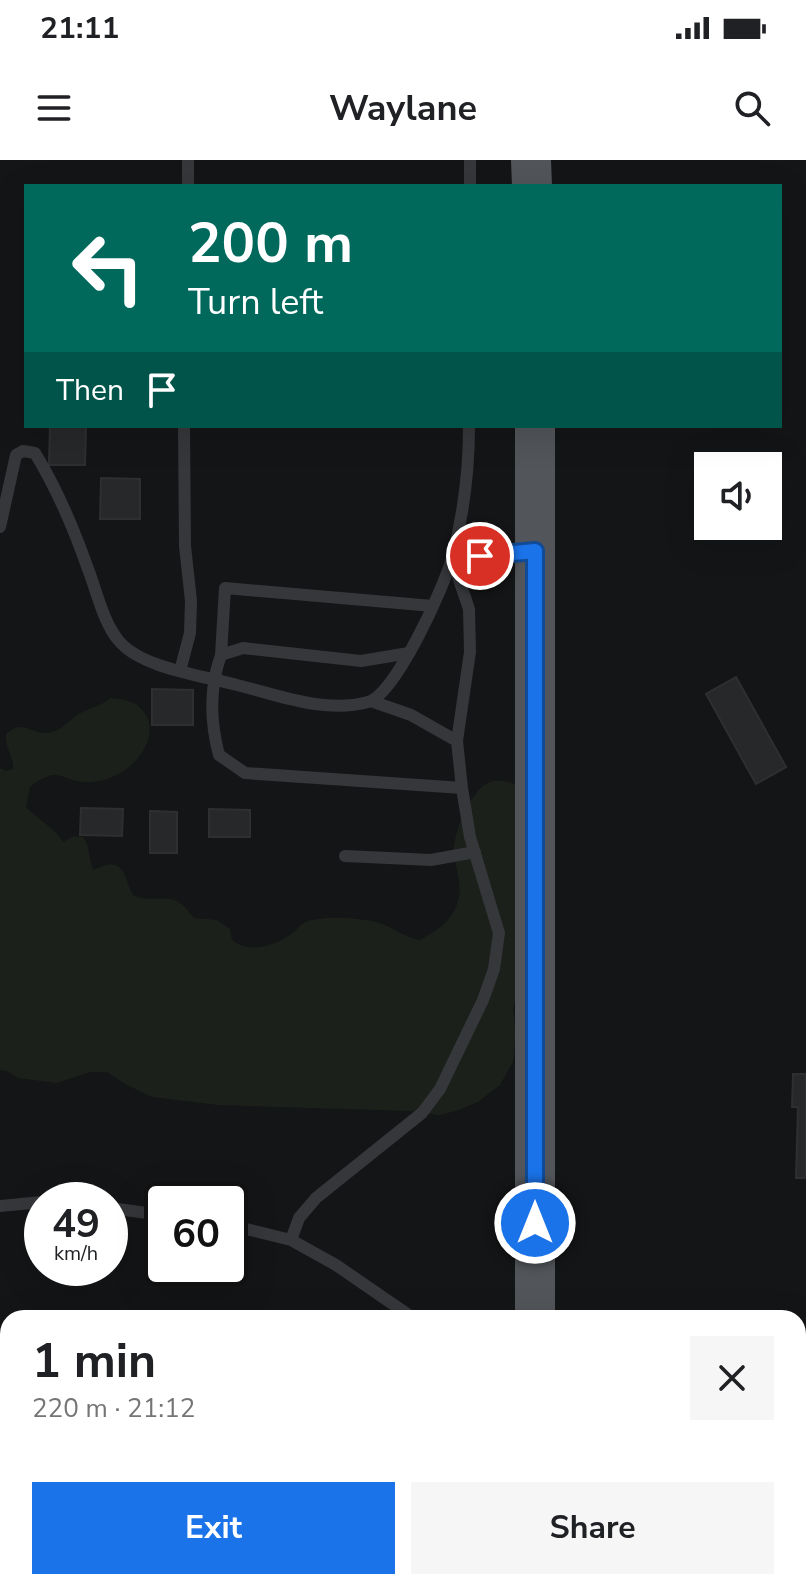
<!DOCTYPE html>
<meta charset="utf-8">
<style>
body{margin:0;font-family:"Nunito Sans",sans-serif;background:#f6f6f6;color:#202124;height:100vh;display:flex;flex-direction:column;font-size:30px;white-space:nowrap}
*{box-sizing:border-box;margin:0}
p{font-size:26px;color:#757577}
.icon{flex:none;width:44px;height:44px;fill:none;stroke:currentColor;stroke-width:2;stroke-linecap:round;stroke-linejoin:round}
.map{position:relative;flex:1;overflow:hidden}
.panel{position:absolute;left:0px;top:1150px;width:806px;height:280px;display:flex;flex-direction:column;background:#fff;border-radius:24px 24px 0 0;box-shadow:0 8px 32px #0002}
.panel>*{flex:none}
.top-card{position:absolute;left:24px;top:24px;width:758px;height:244px;border-radius:0px;box-shadow:0 8px 32px #0002;background:#00695c;color:#fff;overflow:hidden}
.fabs{position:absolute;left:694px;top:292px;display:grid;gap:16px}
.fabs a{display:grid;place-items:center;width:88px;height:88px;border-radius:0px;background:#fff;box-shadow:0 8px 32px #0002;font-size:40px}
.speed{position:absolute;left:24px;top:1022px;display:flex;gap:16px;font-size:40px;font-weight:700;text-align:center}
.speed>*{display:grid;place-content:center;width:104px;height:104px;border-radius:50%;background:#fff;box-shadow:0 8px 32px #0002;line-height:1}
.speed small{font-size:20px;font-weight:400}
.speed .limit{border:4px solid #111;border-radius:12px;background:#fff;color:#111}
.pin{position:absolute;display:grid;place-items:center;width:68px;height:68px;color:#fff;margin:-34px;border:4px solid #fff;border-radius:50%;box-shadow:0 2px 8px #0007}
.me{position:absolute;width:88px;margin:-44px;rotate:0deg;stroke-linejoin:round;filter:drop-shadow(0 0 6px #0008)}
.turn{display:flex;align-items:center;gap:28px;height:168px;padding:0 32px;font-size:36px}
.turn .icon{width:104px;height:104px;stroke-width:2.5}
.turn b{display:block;font-size:56px;line-height:68px}
.then{display:flex;align-items:center;height:76px;padding:0 32px;background:#0003;gap:16px;font-size:30px}
.round{display:grid;place-items:center;flex:none;width:84px;height:84px;border-radius:0px;background:#f6f6f6}
.overview{display:flex;align-items:center;justify-content:space-between;height:136px;padding:0 32px}
h1{font-size:48px;font-weight:700;line-height:60px}
.primary-button{display:flex;gap:16px;margin-top:auto;padding:16px 32px}
.primary-button a{flex:1;height:92px;border-radius:0px;background:#1a73e8;color:#fff;font-size:32px;font-weight:700;line-height:92px;text-align:center}
.primary-button a+a{background:#f6f6f6;color:#202124}
.status{display:flex;justify-content:space-between;align-items:center;height:56px;padding:0 40px;background:#fff;direction:ltr}
.status svg{height:22px;fill:currentColor}
header{display:flex;justify-content:space-between;align-items:center;height:104px;padding:0 32px;background:#fff;font-size:36px;font-weight:700}
.map>svg:first-child{display:block}
.green{fill:#1b201b}
.building{fill:#27282a;stroke:#2f2f32;stroke-width:2}
.lines{fill:none;stroke-linecap:round;stroke-linejoin:round}
.service{stroke:#36373b;stroke-width:12}
.primary{stroke:#525559;stroke-width:40}
.route-casing{stroke:#114b97;stroke-width:20}
.route{stroke:#1a73e8;stroke-width:14}
</style>
<div class="status"><b>21:11</b><svg viewBox="0 0 49 12"><path d="M0 12V9h3v3zM5 12V6h3v6zM10 12V3h3v9zM15 12V0h3v12zM26 1h20v11H26zM47 4h2v5h-2z"/></svg></div>
<header><svg class="icon" aria-label="menu" viewBox="0 0 24 24"><path d="M4 6h16M4 12h16M4 18h16"/></svg>Waylane<svg class="icon" aria-label="search" viewBox="0 0 24 24"><circle cx="10" cy="10" r="6"/><path d="M15 15l6 6"/></svg></header>
<div class="map">
<svg width="806" height="1430" viewBox="0 0 806 1430">
<rect width="100%" height="100%" fill="#141516"/>
<path class="green" d="M 110,538 C 123,539 136,541 144,552 C 152,563 151,575 145,587 C 134,610 107,624 82,622 C 72,621 61,614 52,615 C 43,617 36,622 30,627 L 26,647 C 38,660 54,667 63,682 L 74,676 L 83,677 C 91,687 88,701 94,710 C 125,694 123,716 133,735 C 147,743 167,734 180,743 C 185,746 190,754 194,758 L 217,760 L 230,769 L 232,780 C 249,794 273,786 290,775 C 295,772 299,765 304,763 C 322,754 367,758 385,765 C 397,770 407,778 420,780 C 437,770 452,762 458,741 C 463,724 455,709 454,692 C 453,672 471,629 490,622 C 499,619 507,622 515,624 L 521,635 L 521,757 L 515,777 L 519,823 L 513,849 L 516,873 L 513,902 L 500,925 L 478,942 L 456,951 L 439,955 L 409,951 L 218,945 L 152,937 L 125,924 L 107,912 L 91,912 L 56,923 L 18,918 L 7,911 L 0,910 L 0,608 L 6,611 L 13,609 C 14,596 5,590 6,574 C 24,558 31,575 48,573 C 60,572 66,562 76,556 C 87,548 99,548 110,538 Z"/>
<path class="building" d="M 50,266 L 86,266 L 85,305 L 49,305 Z
M 101,318 L 140,319 L 140,359 L 100,359 Z
M 736,517 L 786,607 L 756,624 L 706,534 Z
M 152,529 L 193,530 L 193,565 L 152,565 Z
M 81,648 L 123,649 L 122,676 L 80,675 Z
M 209,649 L 250,650 L 250,677 L 209,677 Z
M 150,651 L 177,652 L 177,693 L 150,693 Z
M 793,914 L 806,914 L 806,1018 L 796,1018 L 798,947 L 792,947 Z
M 798,1207 L 802,1323 L 798,1323 Z
M 798,1379 L 806,1379 L 806,1410 L 798,1410 Z
M 663,1422 L 715,1422 L 711,1422 L 711,1426 L 683,1428 L 683,1424 L 663,1425 Z"/>
<g class="lines">
<path class="service" d="M 188,26 L 188,0
M 470,26 L 470,0
M 0,367 L 16,295 L 23,291 L 35,293 C 57,329 74,369 88,409 C 97,432 103,462 119,481 C 141,508 204,516 237,525 C 278,535 325,554 368,542 C 396,534 444,427 452,398 C 463,357 469,309 469,266
M 409,493 L 361,501 L 243,488 L 221,495 C 209,528 210,561 219,595 L 245,613 L 462,628
M 221,495 L 225,428 L 433,446
M 180,511 L 190,473 L 191,441 L 185,386 L 184,266
M 371,541 L 411,555 L 457,581
M 345,696 L 431,700 L 475,692
M 0,1046 L 42,1042
M 110,1048 L 162,1055
M 230,1065 L 291,1080 L 336,1105 L 413,1158
M 291,1080 L 299,1058 L 316,1038 L 422,953 L 440,929 L 483,840 L 494,809 L 499,773 L 470,677 L 462,628 L 457,581 L 470,492 L 469,449 L 452,399 L 528,391"/>
<path class="primary" d="M 531,0 L 532,26
M 535,1158 L 535,266
M 536,1422 L 536,1430"/>
</g>
<g class="lines">
<defs>
<path id="route" d="M 480,396 L 535,391 L 535,1063"/>
</defs>
<use href="#route" class="route-casing"/>
<use href="#route" class="route"/>
</g>
</svg>
<div class="fabs">
<a><svg class="icon" aria-label="sound" viewBox="0 0 24 24"><path d="M4 9h4l5-4v14l-5-4H4zM17 9q2 3 0 6"/></svg></a>
</div>
<div class="speed"><div>49<small>km/h</small></div><div class="limit">60</div></div>
<div class="pin" style="left:480px;top:396px;background:#d93025"><svg class="icon" aria-label="arrive" viewBox="0 0 24 24"><path d="M6 21V4h12l-3 4 3 4H6"/></svg></div>
<svg class="me" style="left:535px;top:1063px" viewBox="-20 -20 40 40"><circle r="17" fill="#1a73e8" stroke="#fff" stroke-width="3"/><path d="M0-11L8 9 0 5-8 9z" fill="#fff"/></svg>
<div class="top-card">
<div class="turn"><svg class="icon" aria-label="left" viewBox="0 0 24 24"><path d="M17 20v-9H6M10 6l-5 5 5 5"/></svg><div><b>200 m</b>Turn left</div></div>
<div class="then">Then<svg class="icon" aria-label="arrive" viewBox="0 0 24 24"><path d="M6 21V4h12l-3 4 3 4H6"/></svg></div>
</div>
<section class="panel">
<div class="overview"><div><h1>1 min</h1><p>220 m · 21:12</p></div><a class="round"><svg class="icon" aria-label="close" viewBox="0 0 24 24"><path d="M6 6l12 12M18 6L6 18"/></svg></a></div>
<div class="primary-button"><a>Exit</a><a>Share</a></div>
</section>
</div>
